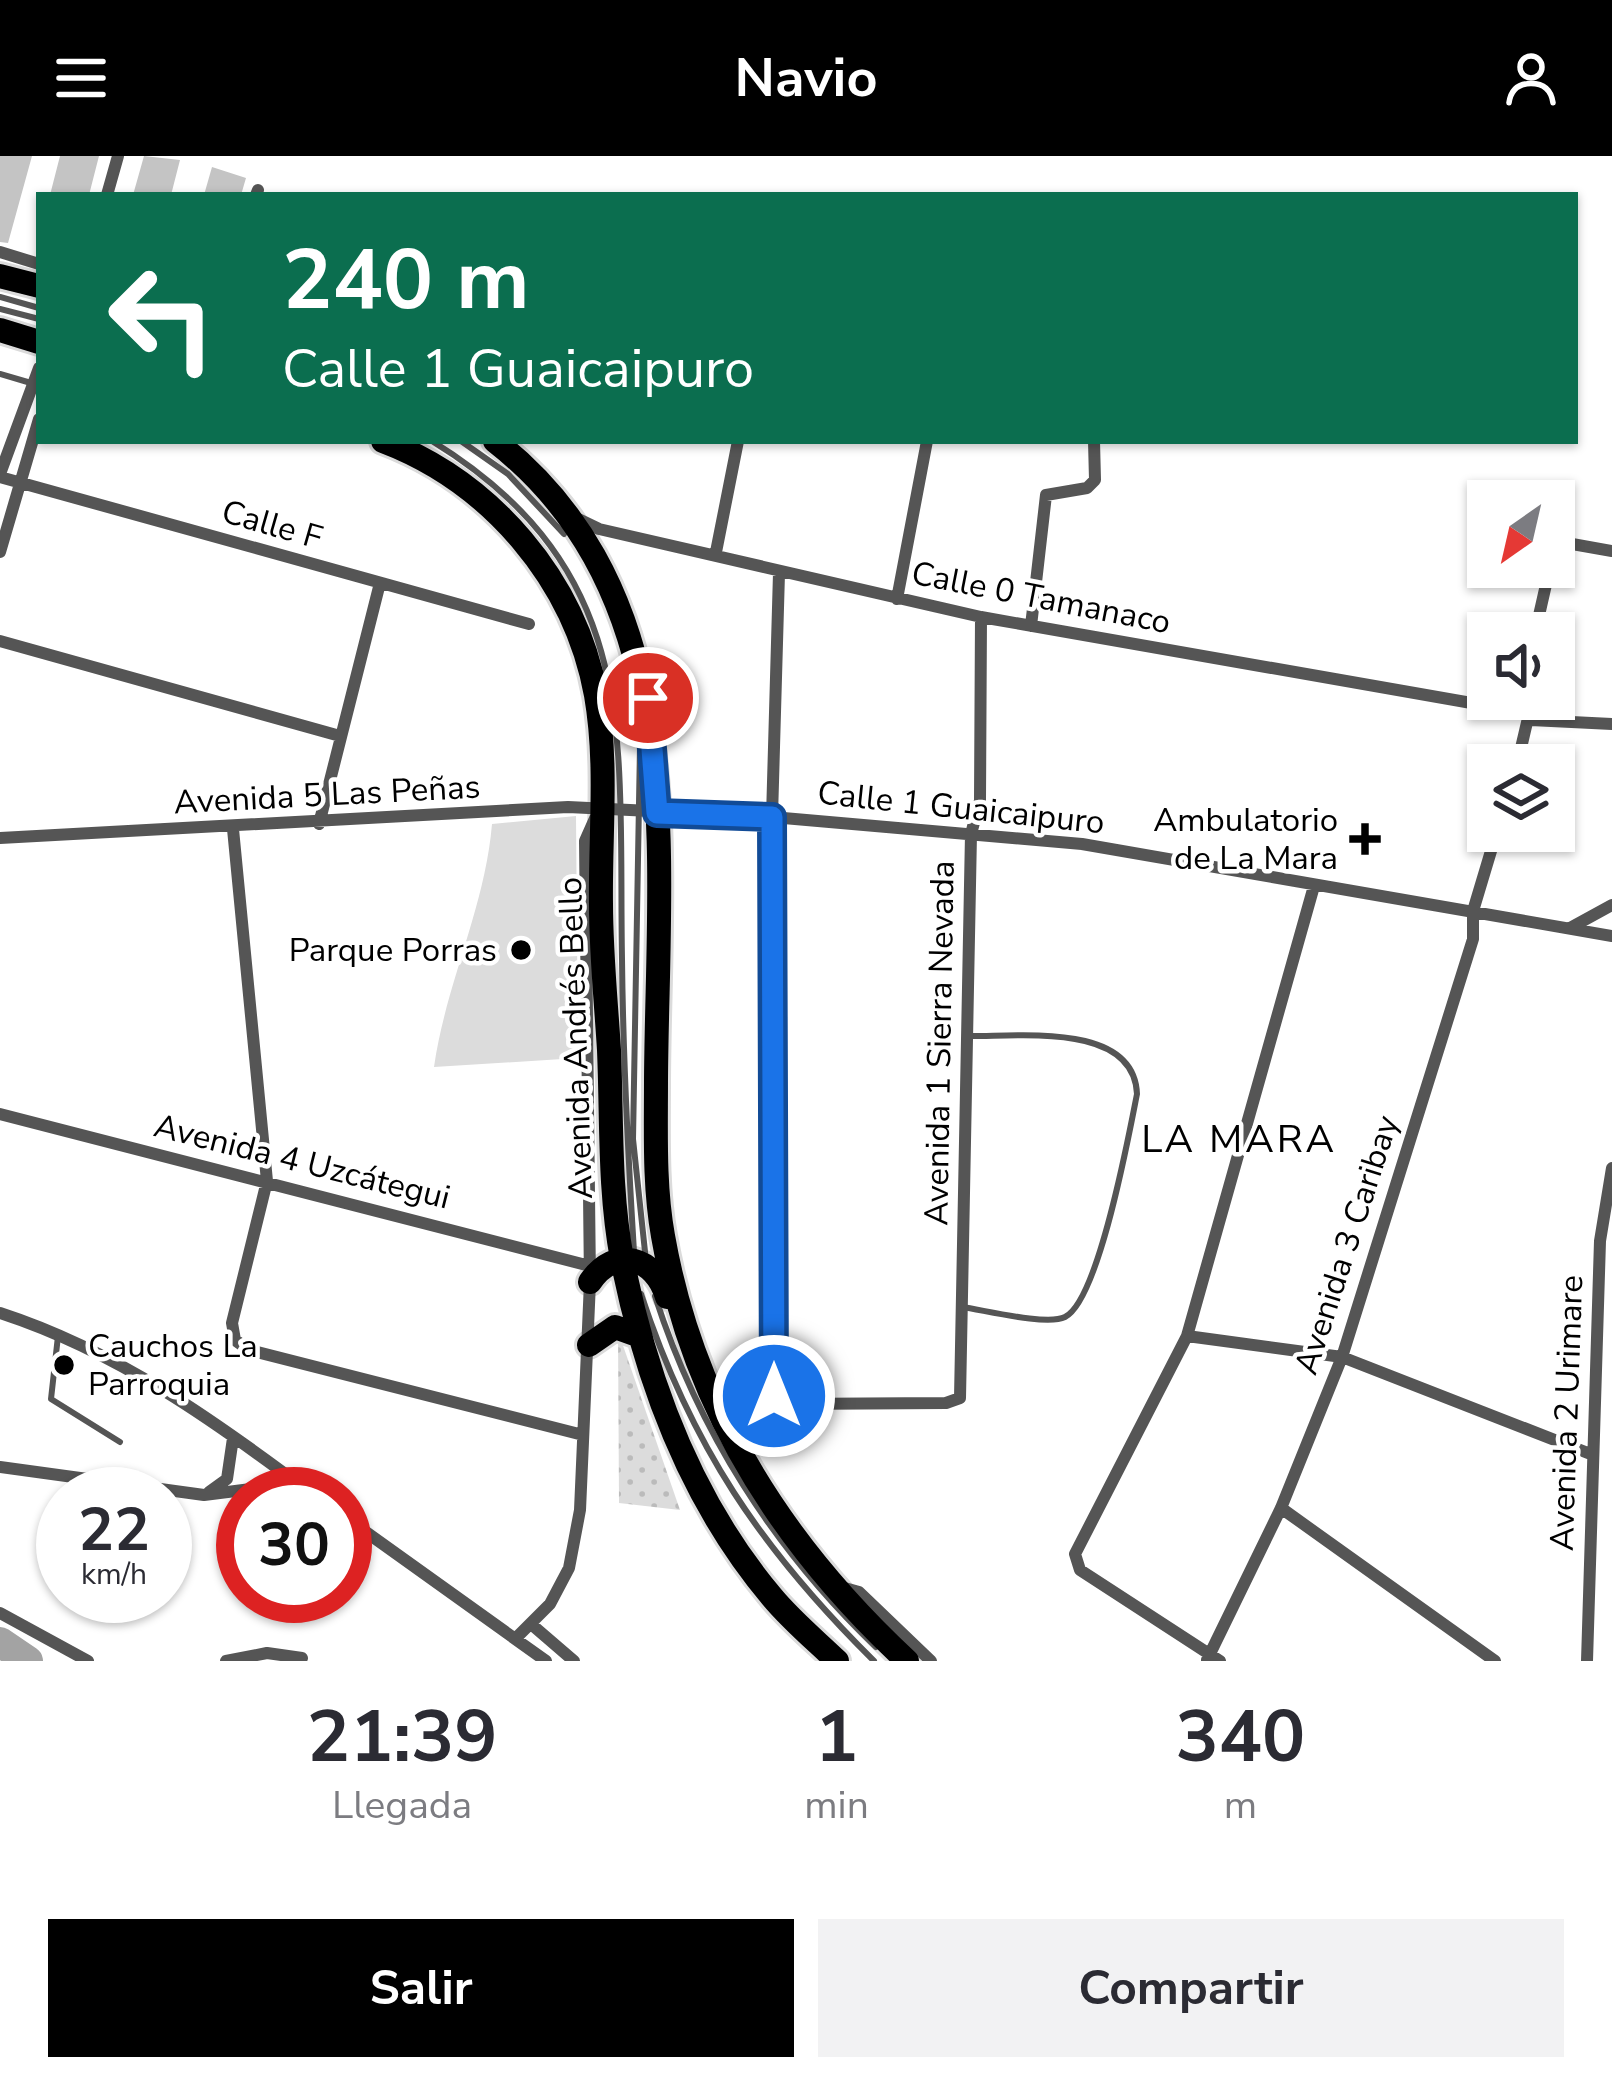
<!DOCTYPE html>
<html lang="es">
<meta charset="utf-8">
<style>
body{margin:0;font-family:"Nunito Sans",sans-serif;background:#f2f2f3;color:#2b2b33;height:100vh;display:flex;flex-direction:column;font-size:45px;white-space:nowrap}
*{box-sizing:border-box;margin:0}
p{font-size:39px;color:#7c7c81}
.icon{flex:none;width:66px;height:66px;fill:none;stroke:currentColor;stroke-width:2;stroke-linecap:round;stroke-linejoin:round}
.map{position:relative;height:1505px;overflow:hidden}
.side{display:flex;flex-direction:column;background:#fff;flex:1}
.side>*{flex:none}
.hud{position:absolute;left:36px;top:36px;width:1542px;height:252px;border-radius:0px;box-shadow:0 3px 9px #0004;background:#0b6e4f;color:#fff;overflow:hidden}
.needle{width:78px;rotate:214deg}
.controls{position:absolute;left:1467px;top:324px;display:grid;gap:24px}
.controls a{display:grid;place-items:center;width:108px;height:108px;border-radius:0px;background:#fff;box-shadow:0 3px 9px #0004;font-size:60px}
.speed{position:absolute;left:36px;top:1311px;display:flex;gap:24px;font-size:60px;font-weight:700;text-align:center}
.speed>*{display:grid;place-content:center;width:156px;height:156px;border-radius:50%;background:#fff;box-shadow:0 3px 9px #0004;line-height:1}
.speed small{font-size:30px;font-weight:400}
.speed .limit{border:18px solid #d22;background:#fff;color:#111}
.pin{position:absolute;display:grid;place-items:center;width:102px;height:102px;color:#fff;margin:-51px;border:6px solid #fff;border-radius:50%;box-shadow:0 3px 12px #0007}
.me{position:absolute;width:132px;margin:-66px;rotate:0deg;stroke-linejoin:round;filter:drop-shadow(0 0 9px #0008)}
.turn{display:flex;align-items:center;gap:42px;height:252px;padding:0 48px;font-size:54px}
.turn .icon{width:156px;height:156px;stroke-width:2.5}
.turn b{display:block;font-size:84px;line-height:102px}
.eta{display:flex;justify-content:space-evenly;align-items:center;height:204px;text-align:center}
.eta b{font-size:72px;font-weight:700;line-height:84px}
.button{display:flex;gap:24px;margin-top:auto;padding:24px 48px}
.button a{flex:1;height:138px;border-radius:0px;background:#000;color:#fff;font-size:48px;font-weight:700;line-height:138px;text-align:center}
.button a+a{background:#f2f2f3;color:#2b2b33}
header{display:flex;justify-content:space-between;align-items:center;height:156px;padding:0 48px;background:#000;color:#fff;font-size:54px;font-weight:700}
.map>svg:first-child{display:block}
.green{fill:#dcdcdc}
.park{fill:url(#park-dots)}
.lines{fill:none;stroke-linecap:round;stroke-linejoin:round}
.river{stroke:#a3a3a3;stroke-width:30}
.building{fill:#c4c4c4}
.highway-casing{stroke:#dbdbdb;stroke-width:30}
.lane{stroke:#555;stroke-width:6}
.street{stroke:#555;stroke-width:12}
.highway{stroke:#000;stroke-width:24}
.route-casing{stroke:#114b97;stroke-width:30}
.route{stroke:#1a73e8;stroke-width:21}
.poi-dot{fill:#000;stroke:#fff;stroke-width:4.5}
.labels{text-anchor:middle;dominant-baseline:central;stroke-width:9;stroke-linejoin:round;paint-order:stroke}
.street-label{font-size:33px;fill:#000;stroke:#fff}
.poi-label{font-size:33px;fill:#000;stroke:#fff;text-anchor:end}
.quarter-label{font-size:39px;letter-spacing:3px;fill:#000;stroke:#fff}
</style>
<header><svg class="icon" aria-label="menu" viewBox="0 0 24 24"><path d="M4 6h16M4 12h16M4 18h16"/></svg>Navio<svg class="icon" aria-label="person" viewBox="0 0 24 24"><circle cx="12" cy="8" r="4"/><path d="M4 21q1-7 8-7t8 7"/></svg></header>
<div class="map">
<svg width="1612" height="1505" viewBox="0 0 1612 1505">
<defs>
<pattern id="park-dots" width="8" height="8" patternUnits="userSpaceOnUse" patternTransform="scale(3)"><rect width="8" height="8" fill="#dcdcdc"/><path d="M2 2h.1M6 6h.1" fill="none" stroke="#bbb" stroke-width="1.8" stroke-linecap="round"/></pattern>
</defs>
<rect width="100%" height="100%" fill="#fff"/>
<path class="green" d="M 576,660 L 578,902 L 434,911 C 446,827 485,752 492,668 Z"/>
<path class="park" d="M 618,1175 L 680,1354 L 619,1347 Z"/>
<g class="lines">
<path class="river" d="M 0,1486 L 28,1505"/>
</g>
<path class="building" d="M 0,0 L 32,0 L 8,87 L 0,86 Z
M 60,0 L 99,0 L 89,39 L 50,39 Z
M 144,0 L 180,4 L 171,39 L 133,39 Z
M 212,11 L 246,22 L 241,39 L 204,39 Z"/>
<g class="lines">
<defs>
<path id="highway" d="M 0,120 L 39,130
M 0,174 L 39,186
M 383,285 C 491,326 575,424 596,539 C 608,608 600,679 601,748 C 601,797 606,845 609,894 C 612,964 609,1034 622,1103 C 646,1224 691,1345 772,1441 C 791,1464 815,1484 837,1505
M 495,285 C 694,441 657,702 656,926 C 656,977 654,1030 663,1080 C 693,1250 782,1389 907,1505
M 590,1126 C 615,1089 655,1101 667,1141
M 589,1189 L 615,1171 L 640,1180"/>
</defs>
<use href="#highway" class="highway-casing"/>
<path class="lane" d="M 0,141 L 39,152
M 0,153 L 39,163
M 0,218 L 31,227
M 432,285 C 645,416 618,586 622,803 C 623,901 628,998 634,1096
M 461,285 L 508,318 L 564,378
M 640,591 L 633,983 L 646,1105
M 641,1138 C 691,1290 761,1393 874,1505
M 655,1140 C 698,1274 774,1394 876,1491
M 962,1151 C 984,1154 1047,1170 1065,1161 C 1099,1144 1129,978 1137,938 C 1134,865 1016,881 967,880
M 58,1180 L 51,1243 L 120,1286"/>
<path class="street" d="M 107,39 L 118,0
M 256,39 L 258,34
M 0,96 L 39,108
M 0,318 L 39,212
M 0,321 L 529,468
M 574,361 L 599,373 L 981,461 L 1517,555
M 1554,394 L 1561,386 L 1612,395
M 0,396 L 39,263
M 716,396 L 738,285
M 779,417 L 772,661 L 774,1240 L 784,1248 L 946,1247 L 960,1242 L 971,678 L 980,644 L 981,461
M 897,443 L 927,285
M 1031,470 L 1046,339 L 1087,332 L 1095,324 L 1094,285
M 1535,477 L 1550,411
M 0,485 L 340,580
M 1531,564 L 1612,568
M 1517,609 L 1528,562
M 319,668 L 380,427
M 233,673 L 267,1025 L 232,1167 L 235,1184 L 249,1194 L 583,1279
M 0,682 L 568,651 L 772,661 L 1082,688 L 1612,780
M 1570,772 L 1612,749
M 0,958 L 590,1110
M 0,1157 C 117,1195 215,1265 312,1338
M 1187,1180 L 1342,1201 L 1593,1299
M 0,1311 L 204,1339 L 259,1332 L 307,1335
M 209,1336 L 227,1323 L 233,1282
M 1281,1352 L 1495,1505
M 345,1361 L 546,1505
M 841,1431 L 859,1436 L 931,1505
M 0,1457 L 88,1505
M 531,1468 L 574,1505
M 516,1482 L 550,1448 L 569,1412 L 580,1354 L 590,1126 L 585,685 L 597,658
M 1207,1504 L 1281,1352 L 1342,1201 L 1473,783 L 1473,755 L 1497,675
M 226,1505 L 267,1497 L 302,1502
M 1220,1505 L 1080,1414 L 1075,1398 L 1187,1180 L 1314,730
M 1587,1505 L 1600,1085 L 1612,1012"/>
<use href="#highway" class="highway"/>
</g>
<g class="lines">
<defs>
<path id="route" d="M 648,542 L 657,657 L 772,661 L 774,1240"/>
</defs>
<use href="#route" class="route-casing"/>
<use href="#route" class="route"/>
</g>
<g class="poi-dot">
<path d="M1359 665h12v12h12v12h-12v12h-12v-12h-12v-12h12z"/>
<circle cx="521" cy="794" r="12"/>
<circle cx="64" cy="1209" r="12"/>
</g>
<g class="labels">
<g class="street-label">
<text transform="translate(272 369) rotate(16)">Calle F</text>
<text transform="translate(1041 442) rotate(11)">Calle 0 Tamanaco</text>
<text transform="translate(327 639) rotate(-3)">Avenida 5 Las Peñas</text>
<text transform="translate(961 652) rotate(6)">Calle 1 Guaicaipuro</text>
<text transform="translate(576 882) rotate(-92)">Avenida Andrés Bello</text>
<text transform="translate(940 887) rotate(-89)">Avenida 1 Sierra Nevada</text>
<text transform="translate(302 1006) rotate(14)">Avenida 4 Uzcátegui</text>
<text transform="translate(1347 1089) rotate(-72)">Avenida 3 Caribay</text>
<text transform="translate(1567 1257) rotate(-88)">Avenida 2 Urimare</text>
</g>
<g class="poi-label">
<text x="1338" y="664">Ambulatorio<tspan x="1338" dy="38">de La Mara</tspan></text>
<text x="497" y="794">Parque Porras</text>
<text x="88" y="1190" text-anchor="start">Cauchos La<tspan x="88" dy="38">Parroquia</tspan></text>
</g>
<g class="quarter-label">
<text x="1239" y="983">LA MARA</text>
</g>
</g>
</svg>
<div class="controls">
<a><svg class="needle" viewBox="-14 -14 28 28"><path d="M0-13l5 13h-10z" fill="#e53935"/><path d="M0 13l5-13h-10z" fill="#7c7c81"/></svg></a>
<a><svg class="icon" aria-label="sound" viewBox="0 0 24 24"><path d="M4 9h4l5-4v14l-5-4H4zM17 9q2 3 0 6"/></svg></a>
<a><svg class="icon" aria-label="layers" viewBox="0 0 24 24"><path d="M12 4l9 5-9 5-9-5zM3 14l9 5 9-5"/></svg></a>
</div>
<div class="speed"><div>22<small>km/h</small></div><div class="limit">30</div></div>
<div class="pin" style="left:648px;top:542px;background:#d93025"><svg class="icon" aria-label="arrive" viewBox="0 0 24 24"><path d="M6 21V4h12l-3 4 3 4H6"/></svg></div>
<svg class="me" style="left:774px;top:1240px" viewBox="-20 -20 40 40"><circle r="17" fill="#1a73e8" stroke="#fff" stroke-width="3"/><path d="M0-11L8 9 0 5-8 9z" fill="#fff"/></svg>
<div class="hud">
<div class="turn"><svg class="icon" aria-label="left" viewBox="0 0 24 24"><path d="M17 20v-9H6M10 6l-5 5 5 5"/></svg><div><b>240 m</b>Calle 1 Guaicaipuro</div></div>
</div>
</div>
<section class="side">
<div class="eta">
<div><b>21:39</b><p>Llegada</p></div>
<div><b>1</b><p>min</p></div>
<div><b>340</b><p>m</p></div>
</div>
<div class="button"><a>Salir</a><a>Compartir</a></div>
</section>
